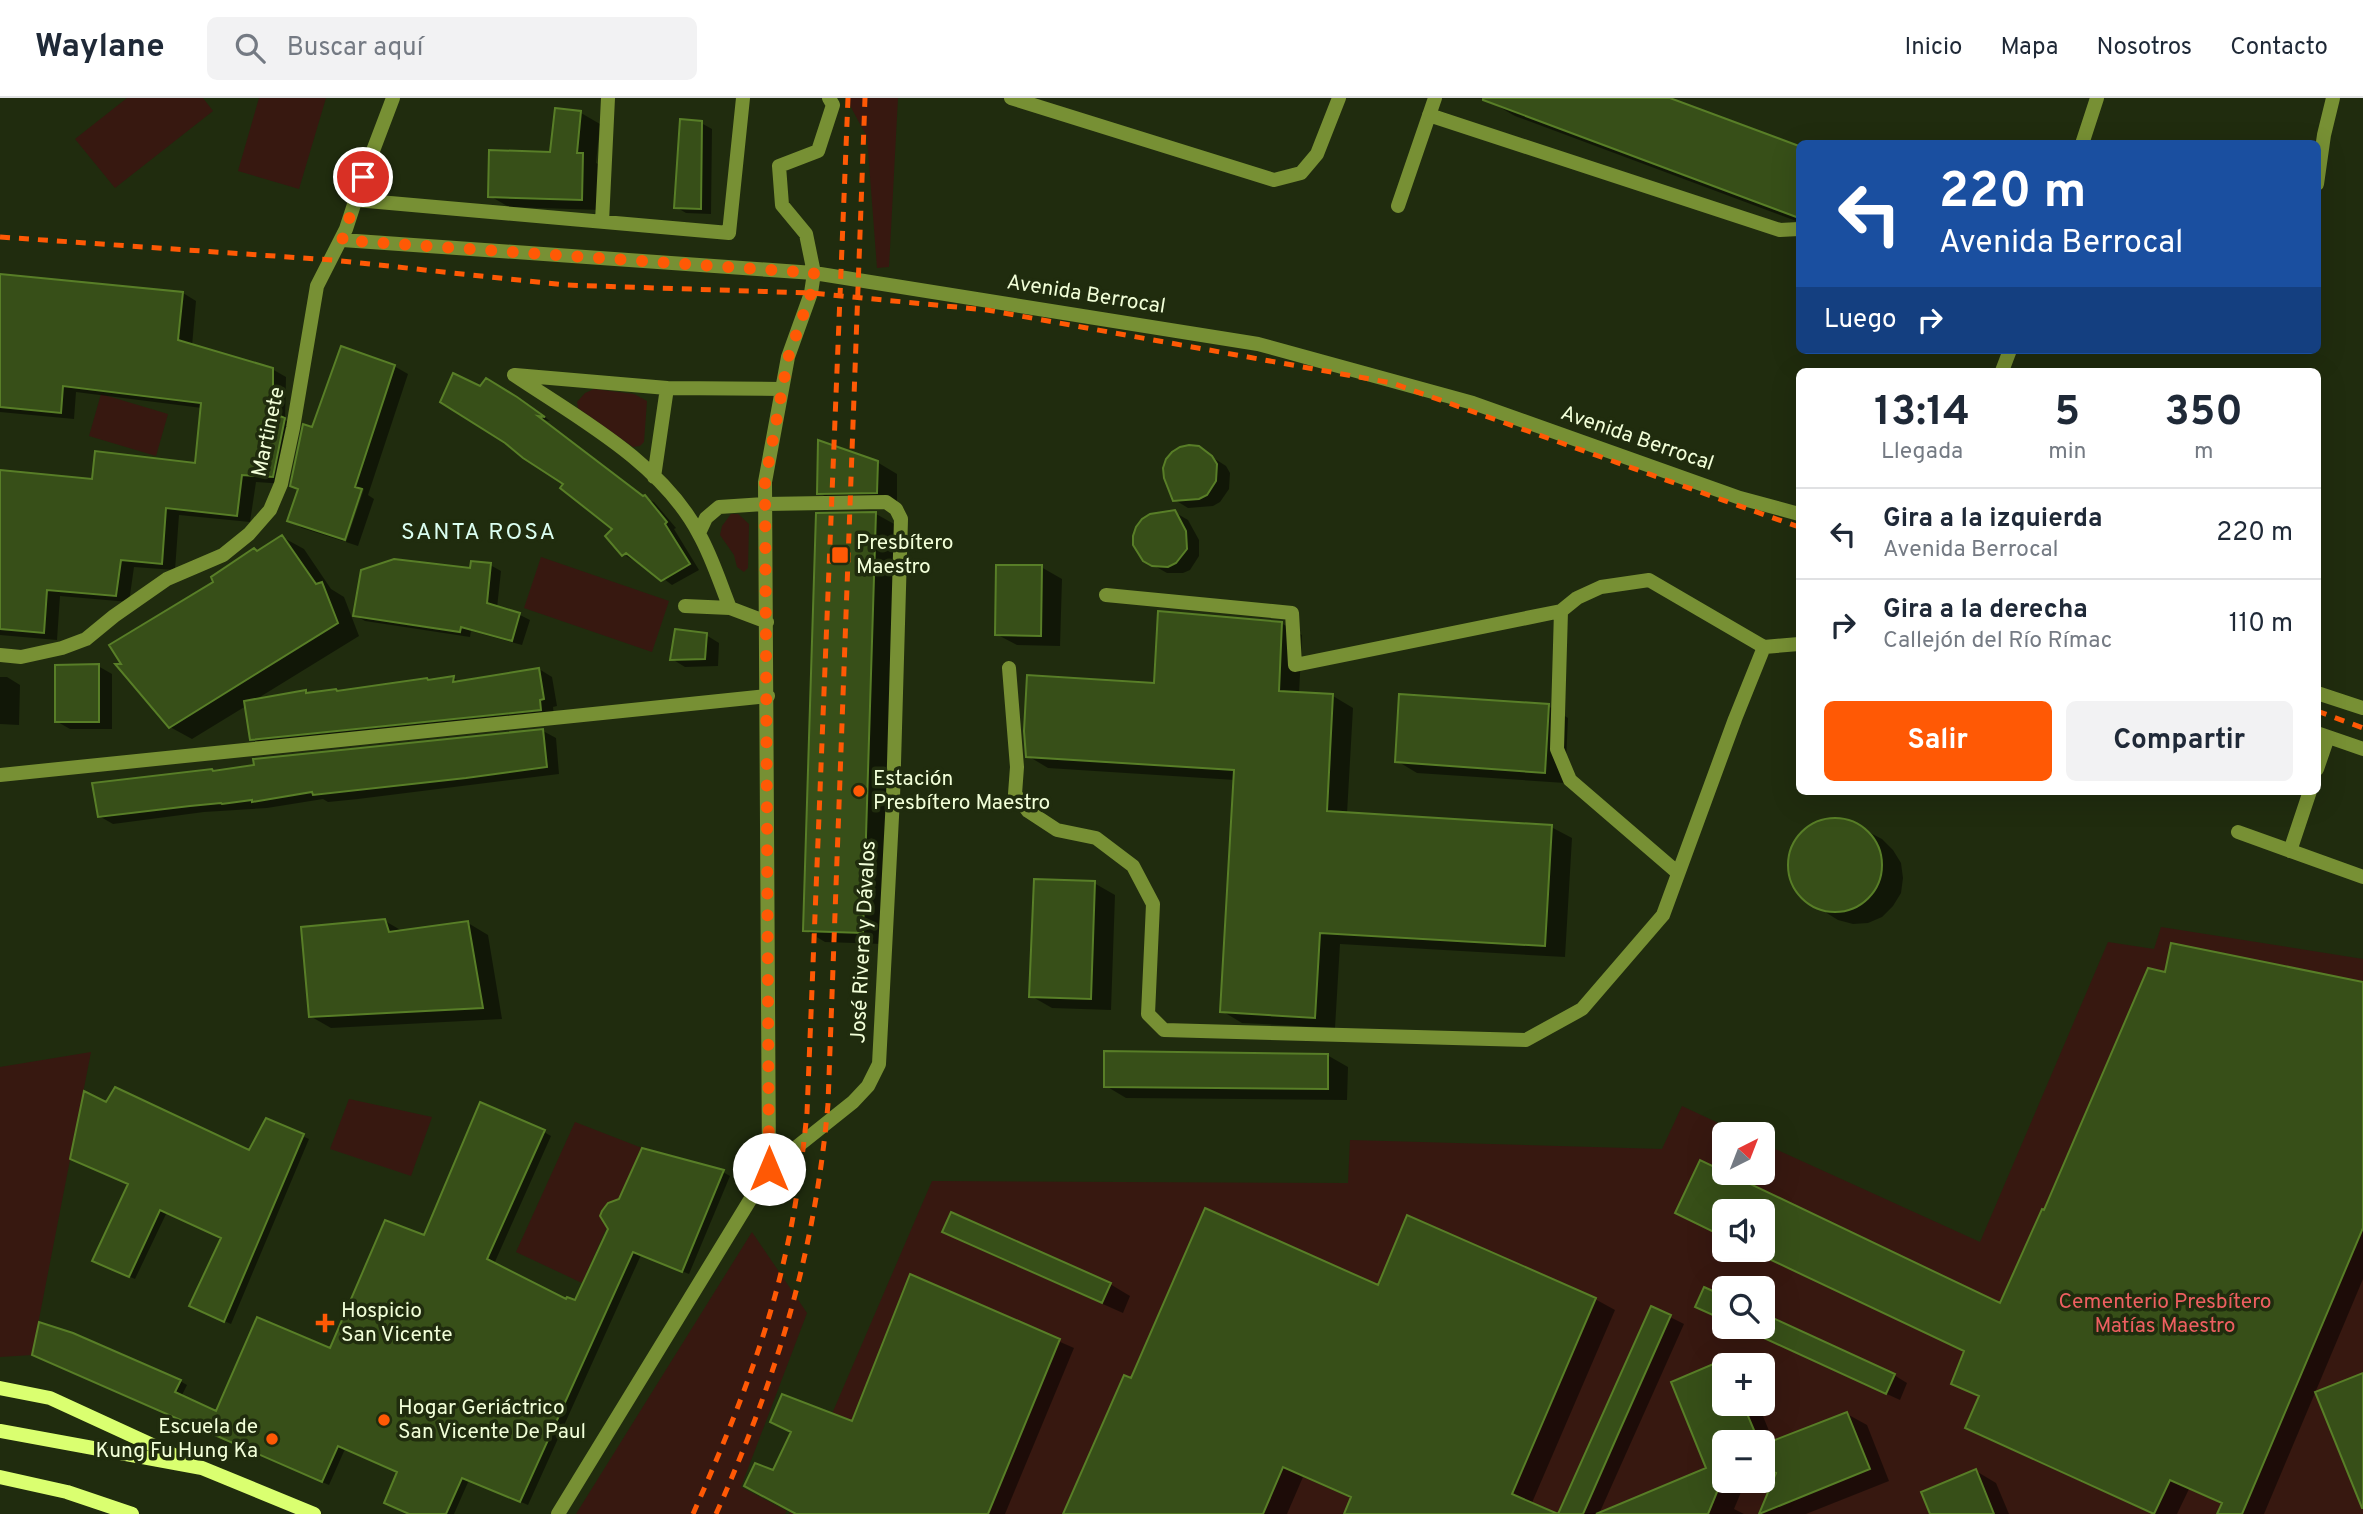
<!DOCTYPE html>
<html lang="es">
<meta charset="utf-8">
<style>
body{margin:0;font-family:Overpass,sans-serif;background:#f2f2f3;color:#1f2937;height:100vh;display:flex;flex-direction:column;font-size:26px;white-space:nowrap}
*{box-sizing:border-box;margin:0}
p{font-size:23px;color:#747a83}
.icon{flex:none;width:38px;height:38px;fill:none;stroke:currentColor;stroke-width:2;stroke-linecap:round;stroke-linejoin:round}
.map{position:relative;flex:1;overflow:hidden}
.details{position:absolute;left:1796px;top:270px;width:525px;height:427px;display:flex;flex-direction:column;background:#fff;border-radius:10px;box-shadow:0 7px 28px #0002}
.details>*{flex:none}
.banner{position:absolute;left:1796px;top:42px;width:525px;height:214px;border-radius:10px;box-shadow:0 7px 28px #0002;background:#1a4fa0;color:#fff;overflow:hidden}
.needle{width:46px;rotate:42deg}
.controls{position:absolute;left:1712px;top:1024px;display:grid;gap:14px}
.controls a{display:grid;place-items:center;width:63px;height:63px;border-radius:10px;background:#fff;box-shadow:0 7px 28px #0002;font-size:35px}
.pin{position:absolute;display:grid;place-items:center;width:60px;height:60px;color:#fff;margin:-30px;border:4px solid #fff;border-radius:50%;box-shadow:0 2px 7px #0007}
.me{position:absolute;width:77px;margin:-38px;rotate:0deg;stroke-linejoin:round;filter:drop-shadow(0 0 5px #0008)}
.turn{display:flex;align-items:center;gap:24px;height:147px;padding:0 28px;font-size:32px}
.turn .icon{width:91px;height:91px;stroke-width:2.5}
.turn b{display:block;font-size:49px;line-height:60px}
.then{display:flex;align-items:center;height:66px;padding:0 28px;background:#0003;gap:14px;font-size:26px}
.eta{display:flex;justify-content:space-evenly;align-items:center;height:119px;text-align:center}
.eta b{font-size:42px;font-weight:700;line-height:49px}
.button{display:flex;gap:14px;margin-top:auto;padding:14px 28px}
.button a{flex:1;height:80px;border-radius:10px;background:#ff5905;color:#fff;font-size:28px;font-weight:700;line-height:80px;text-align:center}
.button a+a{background:#f2f2f3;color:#1f2937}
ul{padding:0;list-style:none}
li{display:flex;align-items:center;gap:21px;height:91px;padding:0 28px;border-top:2px solid #e0e1e3}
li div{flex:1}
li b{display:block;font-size:26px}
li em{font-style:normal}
header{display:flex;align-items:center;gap:42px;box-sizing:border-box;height:98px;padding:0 35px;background:#fff;border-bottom:2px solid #e0e1e3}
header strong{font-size:33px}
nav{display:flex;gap:38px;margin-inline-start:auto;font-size:24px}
.search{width:490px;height:63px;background:#f2f2f3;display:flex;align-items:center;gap:18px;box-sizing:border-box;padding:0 24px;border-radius:10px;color:#747a83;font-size:26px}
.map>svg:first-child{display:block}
.green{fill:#371810;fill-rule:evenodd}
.shadow{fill:#0007}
.building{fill:#374f18;stroke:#587e27;stroke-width:2}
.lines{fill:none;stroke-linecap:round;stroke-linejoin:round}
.lane{stroke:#779034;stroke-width:14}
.street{stroke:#779034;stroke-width:14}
.secondary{stroke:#daff70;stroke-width:14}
.rail{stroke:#ff5905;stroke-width:5;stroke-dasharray:10 9;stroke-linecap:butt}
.route{stroke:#ff5905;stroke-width:12;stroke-dasharray:0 21.6}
.poi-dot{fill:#ff5905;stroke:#202c0e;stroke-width:2.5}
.labels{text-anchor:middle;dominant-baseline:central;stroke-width:7;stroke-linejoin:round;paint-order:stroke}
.street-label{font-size:21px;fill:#f2ffd9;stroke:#202c0e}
.poi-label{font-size:21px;fill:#f2ffd9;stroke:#202c0e;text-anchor:start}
.park-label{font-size:21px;fill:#ee5f61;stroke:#202c0e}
.neighbourhood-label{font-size:23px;letter-spacing:2px;fill:#dbfff1;stroke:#202c0e}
</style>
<header>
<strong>Waylane</strong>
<div class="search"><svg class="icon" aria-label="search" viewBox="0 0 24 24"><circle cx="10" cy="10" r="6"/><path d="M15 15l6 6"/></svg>Buscar aquí</div>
<nav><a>Inicio</a><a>Mapa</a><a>Nosotros</a><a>Contacto</a></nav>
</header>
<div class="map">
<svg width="2363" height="1416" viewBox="0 0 2363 1416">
<rect width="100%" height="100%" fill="#202c0e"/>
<path class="green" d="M 127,0 L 203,0 L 213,13 L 115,90 L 75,41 Z
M 259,0 L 326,0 L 299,91 L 238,73 Z
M 846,0 L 898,0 L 889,169 L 877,170 L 867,39 Z
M 594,291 L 634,296 L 647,303 L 644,344 L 640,348 L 633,349 L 578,310 L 577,304 L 585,295 Z
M 101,296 L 168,316 L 156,358 L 89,338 Z
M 731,416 L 738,416 L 749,426 L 748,470 L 744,474 L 737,469 L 734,457 L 720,437 L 722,428 Z
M 541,459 L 669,503 L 652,554 L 524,510 Z
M 2161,829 L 2363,861 L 2363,1416 L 789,1416 L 932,1083 L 1348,1085 L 1350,1042 L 1662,1051 L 1682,1008 L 1742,1036 L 1724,1036 L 1724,1074 L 1762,1074 L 1762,1045 L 1980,1144 L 2108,844 L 2154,851 ZM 1724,1113 L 1762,1113 L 1762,1152 L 1724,1152 ZM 1724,1190 L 1762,1190 L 1762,1228 L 1724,1228 ZM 1724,1267 L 1762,1267 L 1762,1306 L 1724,1306 ZM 1724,1344 L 1762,1344 L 1762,1382 L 1724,1382 Z
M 91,954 L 32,1257 L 0,1259 L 0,969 Z
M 349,1001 L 432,1019 L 411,1078 L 330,1051 Z
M 575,1024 L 642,1050 L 582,1185 L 516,1154 Z
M 752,1134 L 807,1215 L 741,1389 L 787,1413 L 785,1416 L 576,1416 Z"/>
<path class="shadow" d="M 1490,0 L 1665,0 L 1799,50 L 1799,124 L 1515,18 L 1489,3 Z
M 557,12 L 581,15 L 600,26 L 596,65 L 602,68 L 601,112 L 509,109 L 490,98 L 552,56 Z
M 701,25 L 712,31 L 711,116 L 686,115 L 676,109 Z
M 0,178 L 183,195 L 196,203 L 192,248 L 272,271 L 286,279 L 285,322 L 298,329 L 286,386 L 256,384 L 250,424 L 179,417 L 175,472 L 134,469 L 129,504 L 60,498 L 57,542 L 0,537 L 0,374 L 93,383 L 196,367 L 202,310 L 76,294 L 74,321 L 0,314 Z
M 394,268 L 408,276 L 368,397 L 374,401 L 358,448 L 346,444 L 364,391 L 360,391 L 343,443 L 302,430 L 289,422 L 299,391 L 313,331 Z
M 527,307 L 550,323 L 543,322 L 644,400 L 654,404 L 676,430 L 674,431 L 699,472 L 672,487 L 636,460 L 633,462 L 626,458 L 634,451 L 623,457 L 615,431 L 566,385 Z
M 1198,350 L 1226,368 L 1230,375 L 1229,391 L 1220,404 L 1213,408 L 1188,410 L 1175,402 Z
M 877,364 L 897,376 L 897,405 L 839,406 L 819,395 Z
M 1174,414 L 1188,422 L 1199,442 L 1199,458 L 1190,472 L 1183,475 L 1167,475 L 1144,462 Z
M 876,416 L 896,427 L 883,846 L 825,844 L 805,832 Z
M 282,439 L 304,451 L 331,491 L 344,499 L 359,538 L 255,602 L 305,594 L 309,596 L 336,592 L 339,594 L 427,581 L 431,584 L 453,580 L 461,584 L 539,571 L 552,579 L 557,608 L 553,609 L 554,619 L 265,648 L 252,640 L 246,608 L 192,641 L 170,629 L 216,484 Z
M 490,467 L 501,473 L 497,510 L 520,517 L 530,522 L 522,547 L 471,533 L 470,539 L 365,523 L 355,517 L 471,472 Z
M 1041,469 L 1062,481 L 1060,548 L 1017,547 L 996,536 Z
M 1281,525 L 1302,537 L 1299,596 L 1333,598 L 1353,610 L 1347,716 L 1551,729 L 1572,740 L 1565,859 L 1340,846 L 1335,930 L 1242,925 L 1222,913 L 1235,682 L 1048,670 L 1028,658 L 1156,587 Z
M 706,537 L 719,545 L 718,568 L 685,569 L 672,561 Z
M 98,568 L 112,576 L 112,631 L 70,631 L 56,623 Z
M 0,579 L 7,579 L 20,587 L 19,627 L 0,626 Z
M 1548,608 L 1568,620 L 1565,685 L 1417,675 L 1397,663 Z
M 543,633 L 556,640 L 559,676 L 358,701 L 328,704 L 323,701 L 267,710 L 204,714 L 113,726 L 99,718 L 216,675 Z
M 1832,721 L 1847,723 L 1882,741 L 1893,752 L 1901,765 L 1903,780 L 1901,795 L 1893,808 L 1882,819 L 1868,825 L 1853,826 L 1838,822 L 1804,801 L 1795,789 L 1790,775 L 1790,759 L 1795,745 L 1804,733 L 1817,725 Z
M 1094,785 L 1115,797 L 1111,912 L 1052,910 L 1031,898 Z
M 385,823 L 404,834 L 468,825 L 488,837 L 502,921 L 331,930 L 310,918 Z
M 2167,876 L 2363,886 L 2363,1181 L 2264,1416 L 2219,1416 L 2223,1406 L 2189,1391 L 2177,1416 L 2153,1416 L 1985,1340 L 1967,1330 L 1981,1300 L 1953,1285 L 1966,1254 L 1750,1152 L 1762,1152 L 1762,1113 L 1724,1113 L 1724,1139 L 1677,1115 L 1700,1064 L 2001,1207 L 2045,1114 Z
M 1327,957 L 1348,969 L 1347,1002 L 1126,1000 L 1106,988 Z
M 107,1006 L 250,1054 L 266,1022 L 309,1041 L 231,1226 L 197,1211 L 223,1140 L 167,1114 L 135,1181 L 100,1166 L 130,1086 Z
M 544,1034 L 551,1038 L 494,1166 L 567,1203 L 575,1205 L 723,1074 L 730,1078 L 689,1176 L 641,1157 L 528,1407 L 469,1382 L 454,1416 L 410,1416 L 399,1374 L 345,1351 L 329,1387 L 41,1261 L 180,1283 L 187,1287 L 181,1299 L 217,1316 L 331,1253 L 425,1140 Z
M 944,1133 L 1110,1186 L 1130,1198 L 1123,1215 L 965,1145 Z
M 911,1178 L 1074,1250 L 1005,1416 L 799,1416 L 774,1374 L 793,1334 L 853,1325 Z
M 1379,1190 L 1595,1201 L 1615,1212 L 1531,1407 L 1346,1416 L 1353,1401 L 1303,1379 L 1287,1416 L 1085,1416 L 1132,1282 Z
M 1652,1210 L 1684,1226 L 1599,1416 L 1560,1416 Z
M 1738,1228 L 1762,1228 L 1894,1277 L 1907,1285 L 1900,1302 Z
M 1725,1263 L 1732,1267 L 1724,1267 L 1724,1306 L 1758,1306 L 1774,1345 L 1847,1316 L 1867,1327 L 1889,1383 L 1806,1416 L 1761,1416 L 1777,1377 L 1762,1370 L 1762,1344 L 1724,1344 L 1724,1382 L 1746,1382 L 1734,1411 L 1744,1416 L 1627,1416 L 1709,1371 L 1673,1285 Z
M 1976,1373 L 1996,1385 L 2009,1416 L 1932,1416 Z"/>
<path class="building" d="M 1483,0 L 1670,0 L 1799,48 L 1799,120 L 1483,2 Z
M 555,10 L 581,13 L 577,55 L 583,55 L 582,102 L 488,99 L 489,52 L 550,54 Z
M 680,21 L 702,23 L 701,111 L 674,110 Z
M 0,176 L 183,194 L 178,242 L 273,270 L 273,315 L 285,320 L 273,379 L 242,377 L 237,418 L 166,410 L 162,466 L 121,462 L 116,498 L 47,492 L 44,535 L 0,531 L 0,372 L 92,381 L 95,353 L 195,365 L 201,305 L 63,288 L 61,315 L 0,309 Z
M 341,248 L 395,267 L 355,389 L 362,391 L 345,442 L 287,423 L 298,391 L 290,388 L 303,326 L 312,329 Z
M 453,275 L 480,288 L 486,280 L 517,299 L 545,319 L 538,318 L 643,398 L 645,397 L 667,424 L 665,426 L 690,466 L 661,483 L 626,455 L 622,458 L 605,438 L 612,431 L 560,390 L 563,386 L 523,360 L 505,345 L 440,304 Z
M 818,342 L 878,363 L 877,395 L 817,396 Z
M 1189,347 L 1199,348 L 1212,358 L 1217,366 L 1216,383 L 1207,397 L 1199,401 L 1173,403 L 1164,380 L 1163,370 L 1166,361 L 1172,354 L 1180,349 Z
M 1175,412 L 1186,433 L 1187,451 L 1176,465 L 1168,469 L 1152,468 L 1143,463 L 1133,447 L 1133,438 L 1136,429 L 1142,421 L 1150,416 Z
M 876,414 L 863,835 L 803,833 L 816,415 Z
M 282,437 L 316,486 L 322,484 L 338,525 L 169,630 L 115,566 L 121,566 L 109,547 L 213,484 L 211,479 L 254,450 L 257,453 Z
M 394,461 L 470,470 L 471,463 L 491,465 L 487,505 L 520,515 L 512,543 L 461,529 L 460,534 L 353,518 L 361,472 Z
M 996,467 L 1042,467 L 1041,538 L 995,537 Z
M 1158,513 L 1282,524 L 1279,593 L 1333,596 L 1327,713 L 1552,727 L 1545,848 L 1320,835 L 1315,920 L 1220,914 L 1234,672 L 1026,659 L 1024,633 L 1027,577 L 1154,585 Z
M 675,531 L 707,535 L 705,561 L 670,562 Z
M 99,566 L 99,624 L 55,624 L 55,567 Z
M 539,570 L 544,601 L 540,602 L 541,612 L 250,642 L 244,603 L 306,592 L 306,595 L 336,591 L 337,593 L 427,580 L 428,582 L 454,578 L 453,584 Z
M 1399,596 L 1549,606 L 1545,675 L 1395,664 Z
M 543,631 L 547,669 L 466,680 L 313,697 L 312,694 L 252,704 L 252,702 L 222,706 L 221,705 L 190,708 L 98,719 L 92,685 L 212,671 L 213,673 L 254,667 L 253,661 Z
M1788 767a47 47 0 1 1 94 0a47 47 0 1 1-94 0Z
M 1034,781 L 1095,783 L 1091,901 L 1029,899 Z
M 385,821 L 389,834 L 468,823 L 483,910 L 309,919 L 301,829 Z
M 2171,845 L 2363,884 L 2363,1130 L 2242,1416 L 2217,1416 L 2222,1405 L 2170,1382 L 2154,1416 L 1965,1330 L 1979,1298 L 1951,1286 L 1964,1253 L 1750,1152 L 1762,1152 L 1762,1113 L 1724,1113 L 1724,1139 L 1675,1115 L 1700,1062 L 2000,1205 L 2042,1111 L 2044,1112 L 2148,870 L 2165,874 Z
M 1104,953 L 1328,956 L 1328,991 L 1104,989 Z
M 115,989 L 249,1052 L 266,1020 L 304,1036 L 224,1224 L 189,1208 L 221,1140 L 160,1112 L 129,1179 L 92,1163 L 128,1086 L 70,1061 L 84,993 L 106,1004 Z
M 480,1004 L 545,1032 L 487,1161 L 566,1201 L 567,1199 L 575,1202 L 608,1131 L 600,1118 L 602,1113 L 608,1105 L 619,1101 L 642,1050 L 724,1072 L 682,1174 L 633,1154 L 520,1404 L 462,1380 L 446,1416 L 409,1416 L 384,1405 L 397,1374 L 338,1348 L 322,1384 L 32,1257 L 39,1224 L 73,1235 L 181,1282 L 175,1294 L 216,1313 L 257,1219 L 330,1250 L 385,1122 L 424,1137 Z
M 1205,1110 L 1378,1187 L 1407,1117 L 1596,1200 L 1512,1396 L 1558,1416 L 1344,1416 L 1351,1399 L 1283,1369 L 1263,1416 L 1063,1416 L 1124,1277 L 1131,1280 Z
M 951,1114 L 1111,1185 L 1102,1205 L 942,1134 Z
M 910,1176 L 1060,1241 L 988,1416 L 796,1416 L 744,1388 L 755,1365 L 773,1372 L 791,1334 L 770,1324 L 782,1296 L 852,1323 Z
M 1704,1189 L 1724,1198 L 1724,1222 L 1695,1209 Z
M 1651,1208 L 1671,1217 L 1619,1334 L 1583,1416 L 1558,1416 Z
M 1762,1215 L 1895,1276 L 1886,1296 L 1738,1228 L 1762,1228 Z
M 1725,1261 L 1728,1267 L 1724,1267 L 1724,1306 L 1743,1306 L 1759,1344 L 1724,1344 L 1724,1377 L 1708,1416 L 1596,1416 L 1706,1370 L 1671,1284 Z
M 2363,1275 L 2363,1410 L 2362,1410 L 2315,1294 Z
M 1847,1314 L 1870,1371 L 1759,1416 L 1776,1375 L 1762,1369 L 1762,1347 Z
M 1976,1371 L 1994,1416 L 1930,1416 L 1921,1394 Z"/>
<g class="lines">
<path class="lane" d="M 1011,0 L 1274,82 L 1301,75 L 1317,56 L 1339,0
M 1429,17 L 1780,132 L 1799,131
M 2082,46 L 2097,0
M 2317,86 L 2324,37 L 2333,0
M 1398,108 L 1435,0
M 2002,273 L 2010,252
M 1106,497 L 1292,515 L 1295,567 L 1561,513 L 1577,500 L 1601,489 L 1649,482 L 1764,549 L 1799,546
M 1561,513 L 1557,651 L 1570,682 L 1678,775
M 1009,570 L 1017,669 L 1015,696 L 1028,713 L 1057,732 L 1096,740 L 1133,768 L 1153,806 L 1148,916 L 1164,932 L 1526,942 L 1582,911 L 1663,817 L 1735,621 L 1764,549
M 2317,635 L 2363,651
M 2317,671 L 2328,639
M 2238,734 L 2363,779
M 2290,753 L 2310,693"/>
<path class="street" d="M 356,102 L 729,135 L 743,0
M 602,124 L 608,0
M 342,142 L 814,175 L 1258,246 L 1473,305 L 1740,400 L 1799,416
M 514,277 C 578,320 662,365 699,436 C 712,459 720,485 730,510
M 515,277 L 667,290 L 781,291
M 654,379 L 667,290
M 685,508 L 730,510 L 767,524
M 0,557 L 21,559 L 62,550 L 86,541 L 114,518 L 167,481 L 223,457 L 249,436 L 270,412 L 281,386 L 293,330 L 317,188 L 346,131 L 363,79 L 393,0
M 2317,595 L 2363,610
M 0,677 L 768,598
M 769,1071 L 765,384 L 788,259 L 811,195 L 814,175 L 806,136 L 782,107 L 779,68 L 818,53 L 833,7 L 829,0
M 558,1416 L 769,1071 L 853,1004 L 868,988 L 879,966 L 893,700 L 901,421 L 896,411 L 886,404 L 765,406 L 719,409 L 706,420 L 699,435"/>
<path class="secondary" d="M 0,1290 L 50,1300 L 185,1362
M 0,1333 L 202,1370 L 314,1416
M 0,1379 L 67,1394 L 132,1416"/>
<path class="rail" d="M 0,139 L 332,162 L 565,187 L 811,195 L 987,212 L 1392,285 L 1799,429
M 2317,613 L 2363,630
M 693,1416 C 730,1332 765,1247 785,1158 C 796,1111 802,1063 807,1015 L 848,0
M 716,1416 C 777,1279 815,1155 828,1006 L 865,0"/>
</g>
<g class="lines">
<path class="route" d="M 363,79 L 342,142 L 814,175 L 811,195 L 788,260 L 765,384 L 769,1071"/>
</g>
<g class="poi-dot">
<rect x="831" y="448" width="18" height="18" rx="3.5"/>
<circle cx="859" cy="693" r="7"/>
<path d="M321.5 1214.5h7v7h7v7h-7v7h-7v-7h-7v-7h7z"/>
<circle cx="384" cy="1322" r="7"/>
<circle cx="272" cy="1341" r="7"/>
</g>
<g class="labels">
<g class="street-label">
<text transform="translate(1086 197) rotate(9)">Avenida Berrocal</text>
<text transform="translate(269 334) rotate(-78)">Martinete</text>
<text transform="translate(1637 341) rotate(19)">Avenida Berrocal</text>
<text transform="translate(864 844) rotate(-87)">José Rivera y Dávalos</text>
</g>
<g class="poi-label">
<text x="856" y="445">Presbítero<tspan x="856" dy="24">Maestro</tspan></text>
<text x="873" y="681">Estación<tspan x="873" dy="24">Presbítero Maestro</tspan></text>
<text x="341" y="1213">Hospicio<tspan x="341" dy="24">San Vicente</tspan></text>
<text x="398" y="1310">Hogar Geriáctrico<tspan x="398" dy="24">San Vicente De Paul</tspan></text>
<text x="258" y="1329" text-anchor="end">Escuela de<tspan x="258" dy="24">Kung Fu Hung Ka</tspan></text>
</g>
<g class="park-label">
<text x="2165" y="1204">Cementerio Presbítero<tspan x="2165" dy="24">Matías Maestro</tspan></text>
</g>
<g class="neighbourhood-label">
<text x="479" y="435">SANTA ROSA</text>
</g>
</g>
</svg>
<div class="controls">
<a><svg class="needle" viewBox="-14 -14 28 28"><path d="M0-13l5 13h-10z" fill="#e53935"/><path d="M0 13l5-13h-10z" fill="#747a83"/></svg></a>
<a><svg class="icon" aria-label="sound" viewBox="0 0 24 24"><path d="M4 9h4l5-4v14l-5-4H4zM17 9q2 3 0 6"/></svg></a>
<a><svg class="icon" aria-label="search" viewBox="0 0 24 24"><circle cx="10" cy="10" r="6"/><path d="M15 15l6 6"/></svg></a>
<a>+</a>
<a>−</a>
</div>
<div class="pin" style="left:363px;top:79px;background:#d93025"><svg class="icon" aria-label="arrive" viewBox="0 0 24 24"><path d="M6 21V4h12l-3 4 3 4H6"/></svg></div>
<svg class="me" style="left:769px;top:1071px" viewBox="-20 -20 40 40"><circle r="19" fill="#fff"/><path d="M0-13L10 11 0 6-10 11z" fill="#ff5905"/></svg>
<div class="banner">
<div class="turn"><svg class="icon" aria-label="left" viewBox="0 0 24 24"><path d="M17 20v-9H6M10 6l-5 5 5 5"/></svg><div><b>220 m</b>Avenida Berrocal</div></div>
<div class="then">Luego<svg class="icon" aria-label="right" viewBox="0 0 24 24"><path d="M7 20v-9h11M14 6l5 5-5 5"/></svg></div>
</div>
<section class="details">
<div class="eta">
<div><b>13:14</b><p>Llegada</p></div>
<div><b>5</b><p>min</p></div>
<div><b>350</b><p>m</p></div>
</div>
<ul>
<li><svg class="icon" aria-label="left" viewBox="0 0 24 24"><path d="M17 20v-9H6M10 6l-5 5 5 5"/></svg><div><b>Gira a la izquierda</b><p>Avenida Berrocal</p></div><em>220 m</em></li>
<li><svg class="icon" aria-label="right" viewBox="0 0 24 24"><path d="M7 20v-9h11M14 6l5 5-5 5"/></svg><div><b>Gira a la derecha</b><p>Callejón del Río Rímac</p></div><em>110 m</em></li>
</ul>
<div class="button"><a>Salir</a><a>Compartir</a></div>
</section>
</div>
